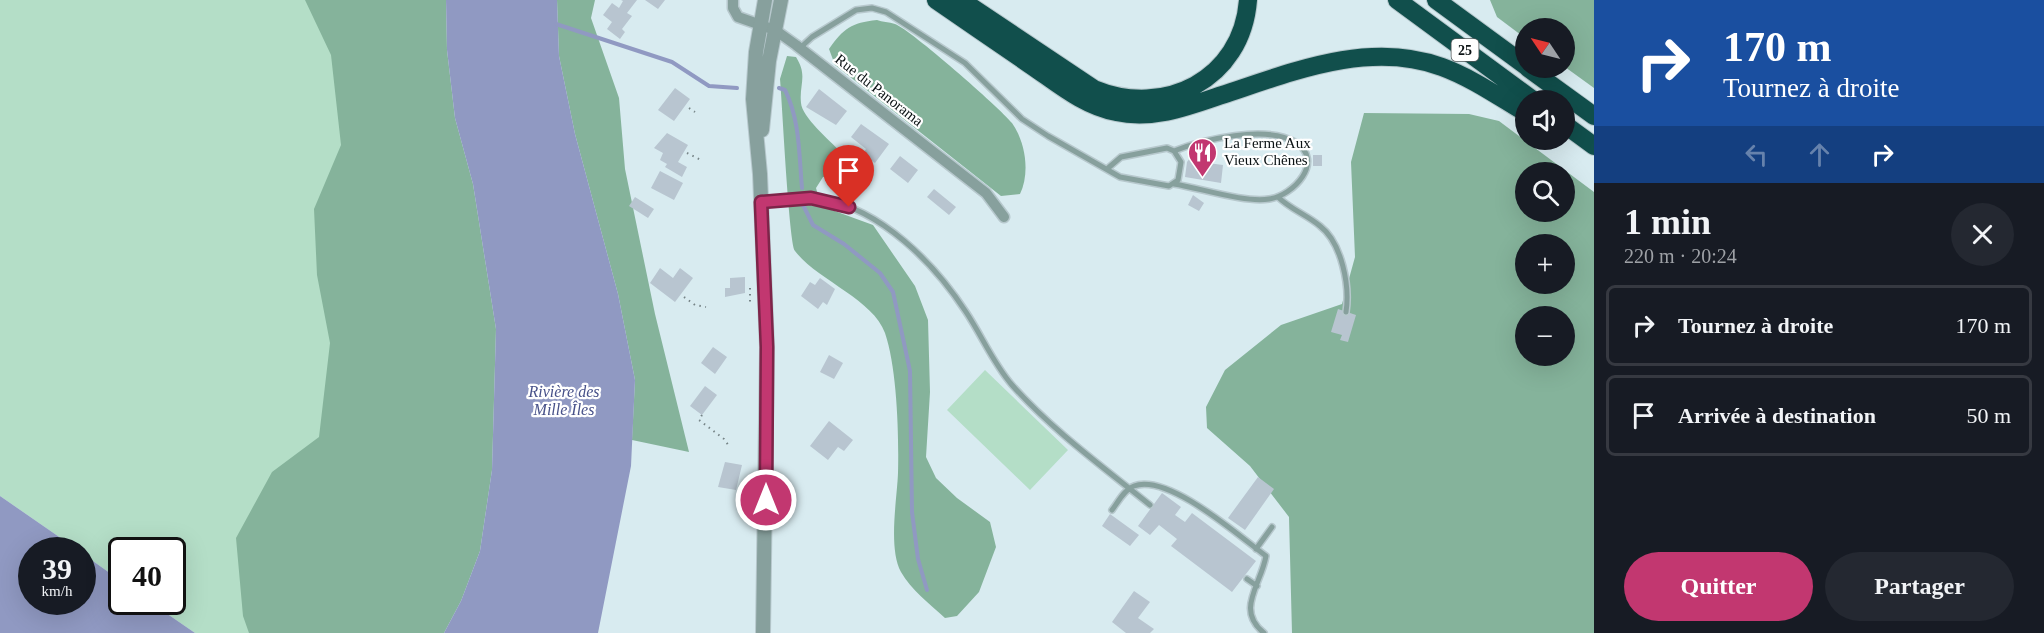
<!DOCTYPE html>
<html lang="fr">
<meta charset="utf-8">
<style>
body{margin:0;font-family:Georgia,serif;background:#242831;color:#f1f3f6;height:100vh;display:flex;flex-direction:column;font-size:22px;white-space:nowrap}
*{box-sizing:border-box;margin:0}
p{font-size:20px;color:#9ea1a6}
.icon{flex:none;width:33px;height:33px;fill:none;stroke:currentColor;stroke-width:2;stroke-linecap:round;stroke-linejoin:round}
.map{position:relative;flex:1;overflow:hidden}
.side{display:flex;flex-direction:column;background:#171b24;width:450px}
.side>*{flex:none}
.hud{background:#1a4fa0;color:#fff;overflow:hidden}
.needle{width:39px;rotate:305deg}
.tools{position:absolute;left:1515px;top:18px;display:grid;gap:12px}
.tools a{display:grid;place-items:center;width:60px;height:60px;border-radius:50%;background:#171b24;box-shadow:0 6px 24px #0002;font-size:30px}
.speed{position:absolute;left:18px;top:537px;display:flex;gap:12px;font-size:30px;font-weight:700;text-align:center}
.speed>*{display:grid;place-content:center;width:78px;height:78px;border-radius:50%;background:#171b24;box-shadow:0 6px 24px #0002;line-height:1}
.speed small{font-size:15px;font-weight:400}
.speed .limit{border:3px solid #111;border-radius:9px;background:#fff;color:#111}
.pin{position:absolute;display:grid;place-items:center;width:51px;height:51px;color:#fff;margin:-62px -26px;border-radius:50% 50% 50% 0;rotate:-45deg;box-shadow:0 0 6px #0007}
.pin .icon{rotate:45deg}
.me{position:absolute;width:66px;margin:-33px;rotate:0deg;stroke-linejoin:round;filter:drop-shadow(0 0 4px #0008)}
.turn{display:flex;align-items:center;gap:21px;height:126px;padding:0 30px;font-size:27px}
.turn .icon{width:78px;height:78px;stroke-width:2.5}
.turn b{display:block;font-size:42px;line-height:51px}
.lanes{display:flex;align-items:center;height:57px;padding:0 30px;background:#0003;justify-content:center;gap:30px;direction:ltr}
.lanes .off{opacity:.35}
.round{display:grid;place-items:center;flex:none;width:63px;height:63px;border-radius:32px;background:#242831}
.overview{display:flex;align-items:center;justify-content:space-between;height:102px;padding:0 30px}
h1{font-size:36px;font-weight:700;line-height:45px}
.button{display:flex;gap:12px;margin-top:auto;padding:12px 30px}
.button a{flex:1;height:69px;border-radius:36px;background:#c23770;color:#fff;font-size:24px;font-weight:700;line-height:69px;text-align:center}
.button a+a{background:#242831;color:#f1f3f6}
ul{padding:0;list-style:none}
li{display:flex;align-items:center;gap:18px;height:81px;margin:0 12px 9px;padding:0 18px;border:3px solid #363941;border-radius:9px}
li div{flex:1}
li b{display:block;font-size:22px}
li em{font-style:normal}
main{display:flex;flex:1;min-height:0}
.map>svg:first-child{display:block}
.green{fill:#b4dec7}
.forest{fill:#85b39b;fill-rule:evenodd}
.water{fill:#9099c2}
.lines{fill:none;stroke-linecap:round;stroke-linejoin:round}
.stream{stroke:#9099c2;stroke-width:4}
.building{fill:#b8c5d0}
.service-casing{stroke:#b7c8cd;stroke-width:8}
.minor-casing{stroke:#b7c8cd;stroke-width:13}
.tertiary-casing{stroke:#b7c8cd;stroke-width:16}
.motorway-casing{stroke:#b7c8cd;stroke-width:20}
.path{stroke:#768487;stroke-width:2;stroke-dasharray:1.5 4.5;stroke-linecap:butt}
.service{stroke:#87a09d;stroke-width:5}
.minor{stroke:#87a09d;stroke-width:10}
.tertiary{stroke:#87a09d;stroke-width:14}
.motorway{stroke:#114f4c;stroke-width:18}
.route-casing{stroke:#7e2449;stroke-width:15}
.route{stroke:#c23770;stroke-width:10}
.labels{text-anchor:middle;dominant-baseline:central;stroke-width:4.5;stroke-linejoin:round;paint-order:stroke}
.shield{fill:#fff;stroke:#54595a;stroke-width:1.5}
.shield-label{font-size:14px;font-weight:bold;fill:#0b1214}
.street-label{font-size:15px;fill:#0b1214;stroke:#fff}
.poi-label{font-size:15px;fill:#0b1214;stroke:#fff;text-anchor:start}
.water-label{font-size:16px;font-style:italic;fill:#475189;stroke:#fff}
</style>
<main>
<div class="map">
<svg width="1594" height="633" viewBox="0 0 1594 633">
<rect width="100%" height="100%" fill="#d8ebf0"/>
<path class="green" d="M 0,0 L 446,0 L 444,633 L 195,633 L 150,602 L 172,602 L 172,550 L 122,550 L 121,581 L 83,554 L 82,550 L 78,550 L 0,496 Z
M 985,370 L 1068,450 L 1030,490 L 947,410 Z"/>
<path class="forest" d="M 305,0 L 446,0 L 447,50 L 455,118 L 473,184 L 496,329 L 492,470 L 480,551 L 461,601 L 444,633 L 249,633 L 243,616 L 236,538 L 272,472 L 319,437 L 330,343 L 317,275 L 314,209 L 341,145 L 331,55 Z
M 557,0 L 595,0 L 591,18 L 619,98 L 625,169 L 655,314 L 689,452 L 632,440 L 635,380 L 618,294 L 575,134 L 559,56 Z
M 1490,0 L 1594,0 L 1594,88 L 1565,67 L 1564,28 L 1526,28 L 1525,38 L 1497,17 Z
M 877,20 C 882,22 889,22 895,24 C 911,30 1000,108 1012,123 C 1026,143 1030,173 1020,194 L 1001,196 L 835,65 L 829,49 C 844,28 851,23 877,20 Z
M 787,56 L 796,57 C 808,76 799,84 801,103 C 802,117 830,141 840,151 L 839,174 L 823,177 L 816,188 L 821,206 L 873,225 L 915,286 L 928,320 L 930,392 L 926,457 L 936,478 L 957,498 L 990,522 L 996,547 L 979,592 L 957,616 L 945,618 C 930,604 911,590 901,572 C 888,548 897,500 898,473 C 899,434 897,368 885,333 C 873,299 817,280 795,251 C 789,243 782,100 780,79 Z
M 1364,113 L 1469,114 L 1499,121 L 1594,192 L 1594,633 L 1292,633 L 1289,517 L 1250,466 L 1207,428 L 1206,407 L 1225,370 L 1281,325 L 1342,304 L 1355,257 L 1351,162 ZM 1526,172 L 1564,172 L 1564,212 L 1526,212 ZM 1526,244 L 1564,244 L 1564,284 L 1526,284 ZM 1526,316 L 1564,316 L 1564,356 L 1526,356 Z"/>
<path class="water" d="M 446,0 L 557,0 L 559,56 L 575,134 L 618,294 L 635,380 L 631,466 L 598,633 L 444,633 L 461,601 L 480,551 L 492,470 L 496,329 L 473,184 L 455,118 L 447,50 Z
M 0,496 L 78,550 L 32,550 L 32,602 L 82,602 L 83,554 L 121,581 L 122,602 L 150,602 L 195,633 L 0,633 Z"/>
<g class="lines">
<path class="stream" d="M 556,24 L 672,62 L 709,86 L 737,88
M 779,88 L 785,90 C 800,120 799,155 802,188
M 803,205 L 813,225 L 844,244 L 880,273 L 893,292 L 910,371 L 912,512 L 918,559 L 927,590"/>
</g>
<path class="building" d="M 621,0 L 637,0 L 627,13 L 632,16 L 622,29 L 625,32 L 620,39 L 607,29 L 612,22 L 603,15 L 612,3 L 619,8 L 623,1 Z
M 645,0 L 665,0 L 658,9 Z
M 675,88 L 690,99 L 674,121 L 658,110 Z
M 819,89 L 847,111 L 836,125 L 806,107 Z
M 861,124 L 889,144 L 875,163 L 863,153 L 866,149 L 851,137 Z
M 667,133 L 688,145 L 678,162 L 687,167 L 682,177 L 665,167 L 667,164 L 660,160 L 663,153 L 654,148 Z
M 1194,148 L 1202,148 L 1200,162 L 1223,165 L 1221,183 L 1185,177 L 1187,162 L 1190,158 L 1193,158 Z
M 1313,155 L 1322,155 L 1322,166 L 1313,166 Z
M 900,156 L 918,170 L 908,183 L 890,169 Z
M 660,171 L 683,183 L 674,200 L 651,188 Z
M 934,189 L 956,207 L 949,215 L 927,197 Z
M 1193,195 L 1204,203 L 1199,211 L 1188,205 Z
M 635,197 L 654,209 L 648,218 L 629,206 Z
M 660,268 L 673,278 L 680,268 L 693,278 L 675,302 L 650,283 Z
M 745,277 L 745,293 L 725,297 L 725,288 L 730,288 L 730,278 Z
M 820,278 L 835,289 L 827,305 L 823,302 L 818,309 L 801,296 L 810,282 L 815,285 Z
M 1338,309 L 1356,315 L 1348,342 L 1340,340 L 1342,335 L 1331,332 Z
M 713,347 L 727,357 L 715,374 L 701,363 Z
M 829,355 L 843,363 L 834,379 L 820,372 Z
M 705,386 L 717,395 L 702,415 L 690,406 Z
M 829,421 L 853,440 L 844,451 L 838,447 L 828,460 L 810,446 Z
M 725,462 L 742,465 L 736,490 L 718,487 Z
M 1258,477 L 1274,489 L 1245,530 L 1228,518 Z
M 1162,493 L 1181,507 L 1175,515 L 1185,522 L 1192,513 L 1256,561 L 1232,592 L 1171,546 L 1177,539 L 1159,525 L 1150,535 L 1138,526 Z
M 1110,514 L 1139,535 L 1130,546 L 1102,526 Z
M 1134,591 L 1150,602 L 1138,618 L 1154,629 L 1150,633 L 1126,633 L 1112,622 Z"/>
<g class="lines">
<defs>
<path id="service" d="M 800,48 L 812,37 L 856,10 L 872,8 L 886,12 L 965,63 L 1022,119 L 1048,136 L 1120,177 L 1169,186 L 1178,180 L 1181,162 L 1174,151 L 1167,148 L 1121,157 L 1107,169
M 1174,184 C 1200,188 1244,203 1269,199 C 1293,196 1326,161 1295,142 C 1266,125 1204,139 1174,151
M 1278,197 C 1290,209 1307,215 1320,226 C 1342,243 1350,286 1346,312
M 763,202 C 782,199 802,195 822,199 C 882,210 934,263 966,312 C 982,336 993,363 1012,385 C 1052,430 1103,467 1150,505
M 1112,510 C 1118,502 1125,489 1134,486 C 1168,473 1239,536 1266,556 C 1261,585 1235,610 1264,633
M 1256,549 L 1272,527
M 1247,579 L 1257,586"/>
<path id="minor" d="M 733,0 L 733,8 L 738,17 L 775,30 L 796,45 L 986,193 L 1004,217"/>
<path id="tertiary" d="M 762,130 L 769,61 L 781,0
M 763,633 L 767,347 L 760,174 L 753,99 L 756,52 L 765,0"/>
<path id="motorway" d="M 936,0 C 967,21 998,43 1029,64 C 1056,82 1083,106 1116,112 C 1153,120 1187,107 1222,95 C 1292,72 1369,40 1442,67 C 1472,78 1499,97 1526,113
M 961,0 L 1094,89 C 1164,118 1242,80 1248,0
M 1397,0 L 1533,100
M 1436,0 L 1526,66
M 1528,68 L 1594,116
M 1564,124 L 1594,146"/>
</defs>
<use href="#service" class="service-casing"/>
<use href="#minor" class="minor-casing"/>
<use href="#tertiary" class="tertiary-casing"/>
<use href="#motorway" class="motorway-casing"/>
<path class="path" d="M 689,108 L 695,112
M 687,153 L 701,160
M 750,288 L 750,303
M 684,297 L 695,305 L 706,307
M 702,415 L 699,420 L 724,439 L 729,446"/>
<use href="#service" class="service"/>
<use href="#minor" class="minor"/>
<use href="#tertiary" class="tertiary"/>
<use href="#motorway" class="motorway"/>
</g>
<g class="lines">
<defs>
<path id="route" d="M 766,500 L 767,347 L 761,202 L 811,198 L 849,207"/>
</defs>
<use href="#route" class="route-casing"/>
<use href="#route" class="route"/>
</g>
<defs>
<symbol id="restaurant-pin" viewBox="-11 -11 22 30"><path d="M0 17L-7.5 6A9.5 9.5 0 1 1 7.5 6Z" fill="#c23770" stroke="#fff"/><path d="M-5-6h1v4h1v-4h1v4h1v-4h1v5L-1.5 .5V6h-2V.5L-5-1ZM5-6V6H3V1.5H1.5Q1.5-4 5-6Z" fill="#fff"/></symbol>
</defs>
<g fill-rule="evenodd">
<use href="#restaurant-pin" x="1186" y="136" width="33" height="45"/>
</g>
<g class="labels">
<rect class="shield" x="1451.5" y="39" width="27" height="22" rx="4.5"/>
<g class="shield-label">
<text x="1465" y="50">25</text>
</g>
<g class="street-label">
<text transform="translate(879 90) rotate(38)">Rue du Panorama</text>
</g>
<g class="poi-label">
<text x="1224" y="143">La Ferme Aux<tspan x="1224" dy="17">Vieux Chênes</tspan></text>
</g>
<g class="water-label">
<text x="564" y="391">Rivière des<tspan x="564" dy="18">Mille Îles</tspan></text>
</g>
</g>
</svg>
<div class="tools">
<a><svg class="needle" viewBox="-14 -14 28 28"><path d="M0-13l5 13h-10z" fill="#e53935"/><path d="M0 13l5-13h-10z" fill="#9ea1a6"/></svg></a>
<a><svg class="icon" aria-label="sound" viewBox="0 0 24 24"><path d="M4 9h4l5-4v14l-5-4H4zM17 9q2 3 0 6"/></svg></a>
<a><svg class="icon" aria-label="search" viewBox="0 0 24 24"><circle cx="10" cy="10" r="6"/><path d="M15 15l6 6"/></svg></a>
<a>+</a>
<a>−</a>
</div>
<div class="speed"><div>39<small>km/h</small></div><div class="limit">40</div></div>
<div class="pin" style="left:849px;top:207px;background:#d93025"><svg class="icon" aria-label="arrive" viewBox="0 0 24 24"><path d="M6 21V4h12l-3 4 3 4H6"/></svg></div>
<svg class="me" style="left:766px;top:500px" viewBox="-20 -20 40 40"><circle r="17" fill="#c23770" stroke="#fff" stroke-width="3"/><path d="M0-11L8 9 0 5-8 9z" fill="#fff"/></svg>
</div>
<section class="side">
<div class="hud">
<div class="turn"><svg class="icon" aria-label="right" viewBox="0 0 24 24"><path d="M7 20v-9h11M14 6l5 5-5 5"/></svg><div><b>170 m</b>Tournez à droite</div></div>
<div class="lanes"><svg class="icon off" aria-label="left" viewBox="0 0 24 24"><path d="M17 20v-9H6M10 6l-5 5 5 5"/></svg><svg class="icon off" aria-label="ahead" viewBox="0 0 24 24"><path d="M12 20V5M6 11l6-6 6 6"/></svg><svg class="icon" aria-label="right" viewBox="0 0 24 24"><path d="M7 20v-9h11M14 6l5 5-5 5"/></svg></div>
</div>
<div class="overview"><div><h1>1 min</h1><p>220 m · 20:24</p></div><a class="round"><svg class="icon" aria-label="close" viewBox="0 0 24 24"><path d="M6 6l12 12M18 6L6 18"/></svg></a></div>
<ul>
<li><svg class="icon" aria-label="right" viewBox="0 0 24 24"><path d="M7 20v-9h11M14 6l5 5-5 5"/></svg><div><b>Tournez à droite</b></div><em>170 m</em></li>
<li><svg class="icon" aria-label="arrive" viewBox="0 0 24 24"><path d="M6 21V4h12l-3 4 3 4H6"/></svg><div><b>Arrivée à destination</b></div><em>50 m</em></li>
</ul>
<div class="button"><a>Quitter</a><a>Partager</a></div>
</section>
</main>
